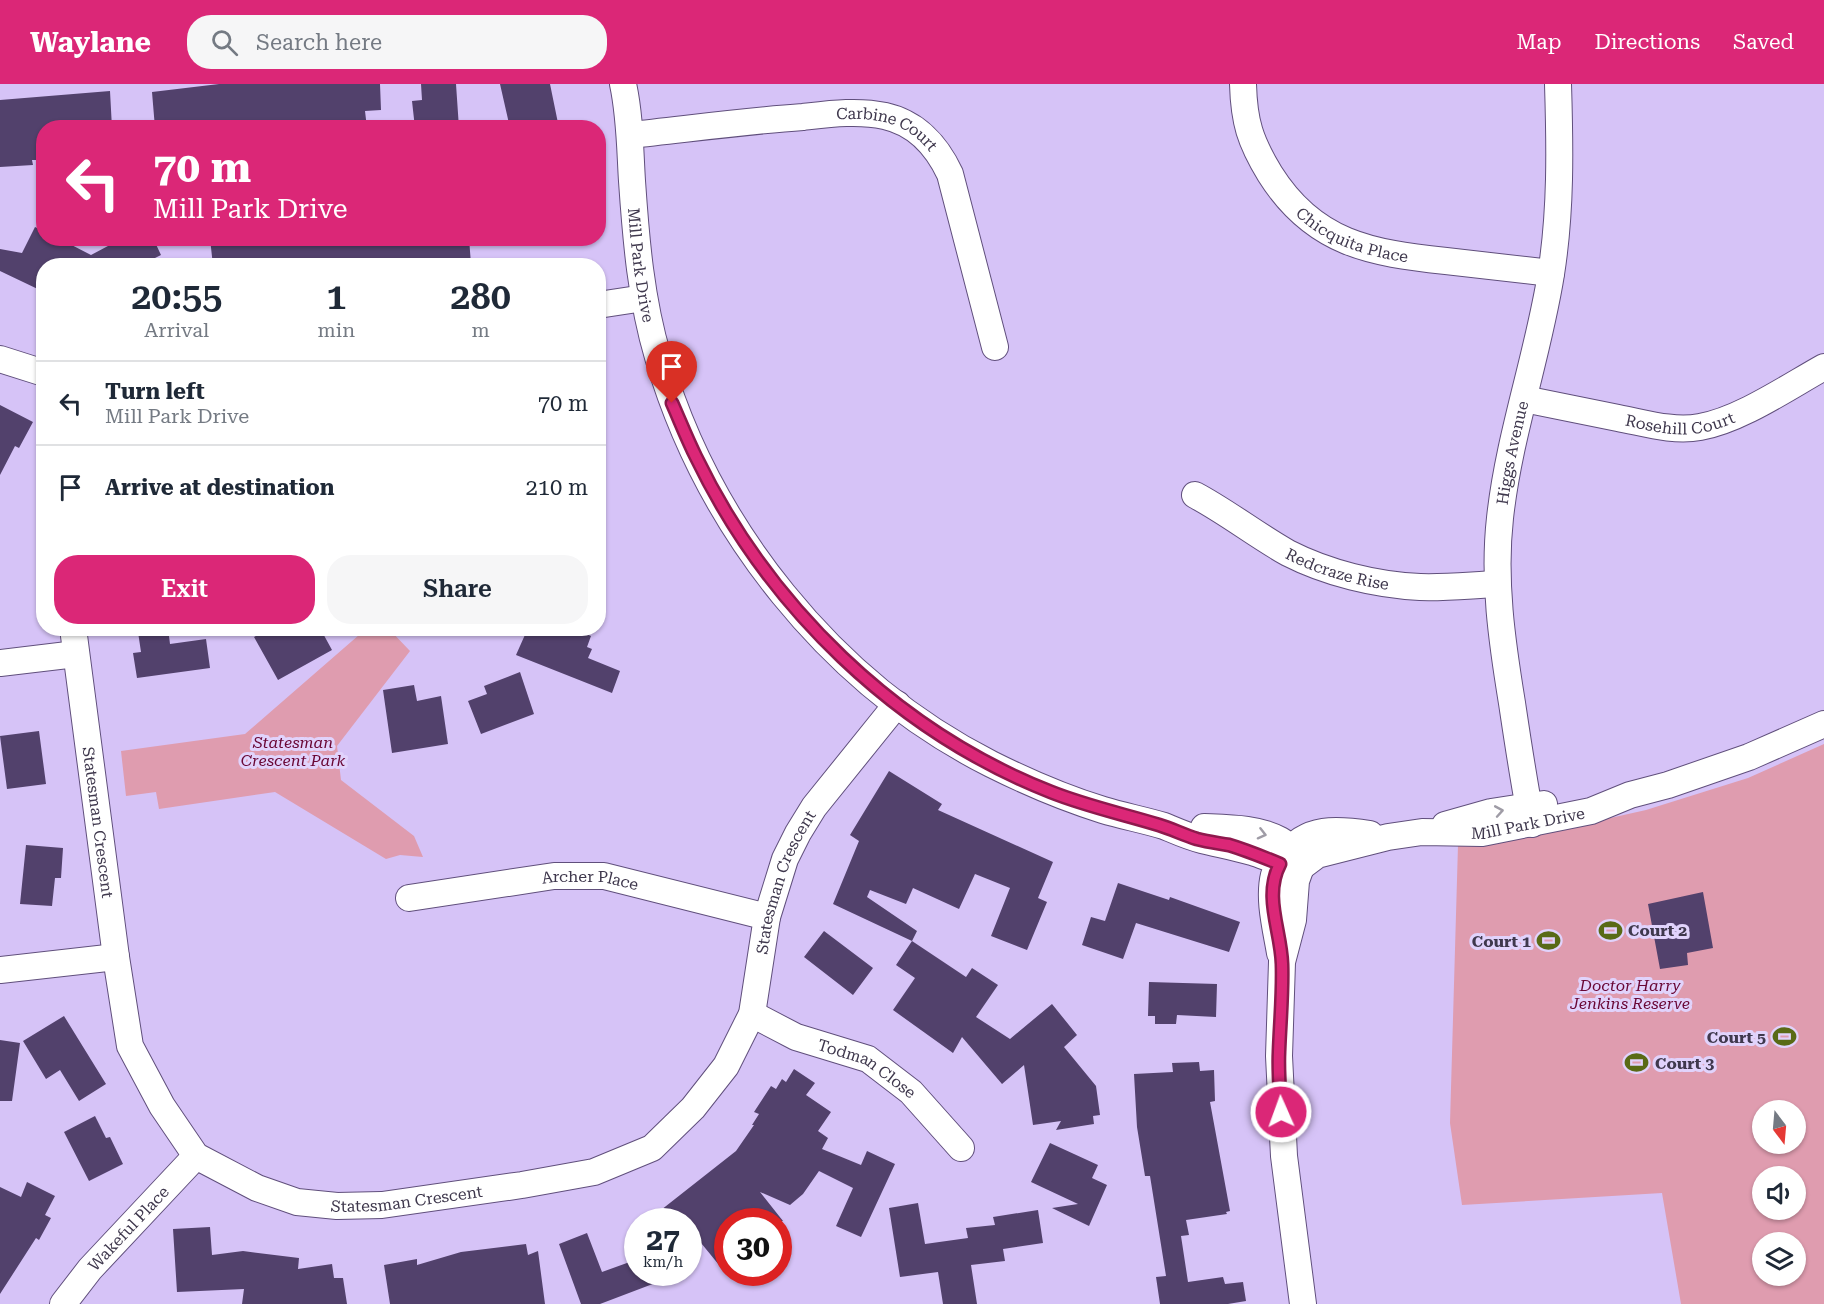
<!DOCTYPE html>
<style>
body{margin:0;font-family:"Roboto Serif",serif;background:#f6f6f7;color:#1f2937;height:100vh;display:flex;flex-direction:column;font-size:22px;white-space:nowrap}
*{box-sizing:border-box;margin:0}
p{font-size:20px;color:#747a83}
.icon{flex:none;width:33px;height:33px;fill:none;stroke:currentColor;stroke-width:2;stroke-linecap:round;stroke-linejoin:round}
.map{position:relative;flex:1;overflow:hidden}
.drawer{position:absolute;left:36px;top:174px;width:570px;height:378px;display:flex;flex-direction:column;background:#fff;border-radius:24px;box-shadow:0 2px 4px #0004}
.drawer>*{flex:none}
.hud{position:absolute;left:36px;top:36px;width:570px;height:126px;border-radius:24px;box-shadow:0 2px 4px #0004;background:#db2777;color:#fff;overflow:hidden}
.needle{width:39px;rotate:164deg}
.fabs{position:absolute;left:1752px;top:1016px;display:grid;gap:12px}
.fabs a{display:grid;place-items:center;width:54px;height:54px;border-radius:50%;background:#fff;box-shadow:0 2px 4px #0004;font-size:30px}
.speed{position:absolute;left:624px;top:1124px;display:flex;gap:12px;font-size:30px;font-weight:700;text-align:center}
.speed>*{display:grid;place-content:center;width:78px;height:78px;border-radius:50%;background:#fff;box-shadow:0 2px 4px #0004;line-height:1}
.speed small{font-size:15px;font-weight:400}
.speed .limit{border:9px solid #d22;background:#fff;color:#111}
.pin{position:absolute;display:grid;place-items:center;width:51px;height:51px;color:#fff;margin:-62px -26px;border-radius:50% 50% 50% 0;rotate:-45deg;box-shadow:0 0 6px #0007}
.pin .icon{rotate:45deg}
.me{position:absolute;width:66px;margin:-33px;rotate:358deg;stroke-linejoin:round;filter:drop-shadow(0 0 4px #0008)}
.turn{display:flex;align-items:center;gap:21px;height:126px;padding:0 18px;font-size:27px}
.turn .icon{width:78px;height:78px;stroke-width:2.5}
.turn b{display:block;font-size:42px;line-height:51px}
.eta{display:flex;justify-content:space-evenly;align-items:center;height:102px;text-align:center}
.eta b{font-size:36px;font-weight:600;line-height:42px}
.cta{display:flex;gap:12px;margin-top:auto;padding:12px 18px}
.cta a{flex:1;height:69px;border-radius:24px;background:#db2777;color:#fff;font-size:24px;font-weight:600;line-height:69px;text-align:center}
.cta a+a{background:#f6f6f7;color:#1f2937}
ul{padding:0;list-style:none}
li{display:flex;align-items:center;gap:18px;height:84px;padding:0 18px;border-top:2px solid #e0e1e3}
li div{flex:1}
li b{display:block;font-size:22px}
li em{font-style:normal}
header{display:flex;align-items:center;gap:36px;box-sizing:border-box;height:84px;padding:0 30px;background:#db2777;color:#fff}
header strong{font-size:28px}
nav{display:flex;gap:33px;margin-inline-start:auto;font-size:21px}
.search{width:420px;height:54px;background:#f6f6f7;display:flex;align-items:center;gap:15px;box-sizing:border-box;padding:0 21px;border-radius:24px;color:#747a83;font-size:22px}
.map>svg:first-child{display:block}
.green{fill:#df9caf;fill-rule:evenodd}
.building{fill:#52416c}
.lines{fill:none;stroke-linecap:round;stroke-linejoin:round}
.minor-casing{stroke:#604f7c;stroke-width:28}
.minor{stroke:#fff;stroke-width:26}
.oneway{stroke:#9f9ca6}
.route-casing{stroke:#8e194d;stroke-width:15}
.route{stroke:#db2777;stroke-width:10}
.labels{text-anchor:middle;dominant-baseline:central;stroke-width:6;stroke-linejoin:round;paint-order:stroke}
.street-label{font-size:16px;fill:#3f384d;stroke:#e1d3fc}
.park-label{font-size:16px;font-style:italic;fill:#690634;stroke:#e1d3fc}
.poi-label{font-size:16px;font-weight:bold;fill:#3f384d;stroke:#e1d3fc;text-anchor:start}
</style>
<header>
<strong>Waylane</strong>
<div class="search"><svg class="icon" aria-label="search" viewBox="0 0 24 24"><circle cx="10" cy="10" r="6"/><path d="M15 15l6 6"/></svg>Search here</div>
<nav><a>Map</a><a>Directions</a><a>Saved</a></nav>
</header>
<div class="map">
<svg width="1824" height="1220" viewBox="0 0 1824 1220">
<rect width="100%" height="100%" fill="#d6c3f7"/>
<path class="green" d="M 367,544 L 389,545 L 410,567 L 337,662 L 341,696 L 414,752 L 423,773 L 400,771 L 386,775 L 275,708 L 159,725 L 156,708 L 126,712 L 121,667 L 245,650 Z
M 1824,660 L 1824,1220 L 1681,1220 L 1662,1109 L 1462,1121 L 1450,1039 L 1458,761 L 1597,737 L 1646,726 L 1748,694 ZM 1762,1026 L 1796,1026 L 1796,1059 L 1762,1059 ZM 1762,1092 L 1796,1092 L 1796,1125 L 1762,1125 ZM 1762,1158 L 1796,1158 L 1796,1191 L 1762,1191 Z"/>
<path class="building" d="M 219,0 L 380,0 L 381,26 L 365,27 L 367,44 L 155,44 L 152,8 Z
M 421,0 L 456,0 L 459,44 L 415,44 L 412,17 L 422,16 Z
M 500,0 L 550,0 L 559,44 L 510,44 Z
M 110,7 L 112,44 L 42,44 L 44,76 L 32,76 L 33,81 L 0,83 L 0,16 Z
M 35,143 L 44,147 L 44,154 L 58,154 L 91,171 L 123,154 L 153,154 L 161,171 L 151,176 L 154,182 L 44,182 L 44,208 L 0,187 L 0,165 L 22,169 Z
M 210,154 L 469,154 L 471,180 L 213,182 Z
M 0,321 L 33,338 L 19,364 L 15,362 L 0,391 Z
M 159,544 L 168,544 L 170,560 L 206,555 L 210,584 L 137,594 L 133,569 L 141,568 L 138,548 Z
M 270,544 L 320,544 L 332,566 L 278,596 L 254,553 Z
M 528,544 L 571,544 L 591,552 L 587,563 L 592,565 L 588,574 L 620,587 L 612,609 L 516,571 Z
M 520,588 L 534,630 L 481,650 L 468,617 L 487,610 L 484,602 Z
M 414,601 L 417,617 L 441,612 L 448,660 L 392,669 L 383,606 Z
M 39,647 L 46,700 L 7,705 L 0,652 Z
M 889,687 L 942,720 L 938,726 L 1053,778 L 1038,814 L 1047,818 L 1027,866 L 991,852 L 1010,804 L 975,790 L 959,825 L 913,804 L 906,820 L 870,806 L 867,813 L 917,847 L 912,857 L 833,820 L 859,757 L 850,751 Z
M 26,761 L 63,764 L 61,794 L 55,794 L 52,822 L 20,820 Z
M 1118,799 L 1169,816 L 1170,813 L 1240,838 L 1229,868 L 1136,839 L 1123,875 L 1082,861 L 1091,833 L 1105,837 Z
M 1703,808 L 1713,864 L 1687,869 L 1688,881 L 1660,885 L 1648,820 Z
M 824,847 L 873,884 L 853,911 L 804,873 Z
M 912,857 L 966,893 L 972,884 L 998,901 L 976,933 L 1010,955 L 1052,920 L 1077,951 L 1064,963 L 1096,1002 L 1100,1031 L 1093,1032 L 1094,1040 L 1056,1046 L 1061,1037 L 1033,1041 L 1024,981 L 1002,1000 L 962,953 L 953,969 L 893,926 L 915,894 L 896,881 Z
M 1149,898 L 1217,900 L 1216,933 L 1177,931 L 1176,940 L 1155,940 L 1155,932 L 1148,932 Z
M 64,932 L 106,1000 L 79,1017 L 60,986 L 46,995 L 23,957 Z
M 0,956 L 20,959 L 12,1017 L 0,1017 Z
M 1199,978 L 1200,987 L 1214,986 L 1215,1017 L 1210,1018 L 1230,1127 L 1226,1128 L 1227,1130 L 1186,1136 L 1189,1151 L 1181,1152 L 1188,1198 L 1223,1193 L 1225,1200 L 1243,1198 L 1246,1217 L 1228,1220 L 1160,1220 L 1156,1193 L 1166,1192 L 1150,1092 L 1145,1092 L 1137,1043 L 1134,990 L 1173,988 L 1172,979 Z
M 794,985 L 815,999 L 806,1011 L 831,1028 L 818,1047 L 828,1054 L 822,1065 L 861,1081 L 867,1067 L 895,1080 L 861,1153 L 836,1142 L 853,1104 L 819,1087 L 803,1110 L 790,1121 L 760,1108 L 783,1137 L 728,1137 L 728,1192 L 688,1143 L 688,1137 L 647,1137 L 736,1067 L 754,1041 L 752,1041 L 759,1030 L 754,1028 L 771,1002 L 776,1005 L 782,995 L 786,998 Z
M 95,1032 L 106,1054 L 110,1053 L 123,1080 L 89,1097 L 64,1048 Z
M 1050,1059 L 1098,1081 L 1092,1094 L 1107,1101 L 1089,1142 L 1052,1124 L 1078,1120 L 1031,1098 Z
M 27,1098 L 55,1112 L 45,1131 L 51,1134 L 39,1156 L 36,1154 L 0,1210 L 0,1103 L 21,1113 Z
M 918,1119 L 925,1160 L 968,1154 L 966,1144 L 995,1141 L 993,1133 L 1038,1126 L 1043,1159 L 1003,1165 L 1005,1177 L 971,1181 L 977,1220 L 943,1220 L 938,1188 L 900,1193 L 889,1124 Z
M 210,1143 L 212,1171 L 243,1167 L 299,1174 L 298,1185 L 332,1180 L 334,1194 L 343,1194 L 347,1220 L 242,1220 L 244,1205 L 177,1208 L 173,1145 Z
M 587,1149 L 602,1188 L 638,1175 L 638,1188 L 678,1188 L 679,1190 L 600,1220 L 581,1220 L 559,1160 Z
M 526,1160 L 528,1171 L 538,1167 L 545,1220 L 390,1220 L 384,1181 L 417,1175 L 417,1181 L 461,1168 Z"/>
<g class="lines">
<defs>
<g id="minor">
<path id="s1" d="M 623,0 C 630,32 630,65 632,97 C 636,156 641,216 658,273 C 708,444 831,599 991,680 C 1027,698 1064,714 1103,726 C 1123,732 1144,736 1164,742 C 1176,747 1189,753 1202,756 C 1218,760 1235,763 1252,768 C 1270,774 1281,780 1301,783 L 1317,771 L 1388,753 L 1422,748 L 1482,749 L 1591,727 L 1630,711 L 1668,701 L 1749,673 L 1824,640"/>
<path id="s2" d="M 1243,0 C 1244,38 1250,57 1270,90 C 1314,160 1371,169 1446,177 C 1481,181 1516,185 1551,189"/>
<path id="s3" d="M 630,51 C 687,45 745,37 803,33 C 829,30 858,26 885,32 C 916,39 937,62 950,90 L 995,263"/>
<path d="M 598,221 L 644,214"/>
<path d="M 0,275 L 44,289"/>
<path id="s4" d="M 1524,315 C 1555,321 1587,328 1618,334 C 1645,339 1673,348 1700,343 C 1740,336 1788,303 1824,283"/>
<path id="s5" d="M 1195,411 C 1227,428 1256,451 1288,469 C 1327,489 1376,501 1420,503 C 1445,504 1472,501 1497,500"/>
<path id="s6" d="M 73,544 L 116,873 L 130,962 L 162,1022 L 196,1072 L 257,1104 L 297,1118 L 337,1122 L 382,1121 L 522,1101 L 594,1088 L 652,1064 L 693,1024 L 726,982 L 752,930 L 767,833 L 785,775 L 798,749 L 814,723 L 897,620"/>
<path d="M 0,579 L 76,570"/>
<path id="s7" d="M 1532,740 C 1524,700 1518,659 1512,619 C 1502,558 1493,496 1500,434 C 1509,351 1538,272 1551,190 C 1561,127 1560,64 1558,0"/>
<path d="M 1445,741 L 1491,728 L 1544,720"/>
<path d="M 1204,743 C 1228,744 1259,744 1280,756 C 1289,761 1294,771 1299,779"/>
<path d="M 1301,783 L 1296,797 L 1293,836 L 1282,878 L 1279,972 L 1284,1072 L 1303,1220"/>
<path id="s8" d="M 409,814 L 554,792 L 604,792 L 767,833"/>
<path d="M 1280,869 C 1276,845 1268,815 1274,791 C 1276,784 1282,777 1286,771 C 1306,742 1338,745 1370,750"/>
<path d="M 0,886 L 116,873"/>
<path id="s9" d="M 752,930 L 796,953 L 868,975 L 911,1008 L 961,1064"/>
<path id="s10" d="M 63,1220 L 90,1185 L 196,1072"/>
</g>
</defs>
<use href="#minor" class="minor-casing"/>
<use href="#minor" class="minor"/>
</g>
<defs><path id="oneway-chevron" d="M-2-3.5L2.5 0L-2 3.5" fill="none" stroke-width="1.6" stroke-linecap="round" stroke-linejoin="round" transform="scale(1.5)"/></defs>
<g class="oneway">
<use href="#oneway-chevron" transform="translate(1499 727) rotate(-10)"/>
<use href="#oneway-chevron" transform="translate(1262 750) rotate(14)"/>
</g>
<g class="lines">
<defs>
<path id="route" d="M 672,319 C 680,337 687,355 696,373 C 768,522 896,647 1051,708 C 1086,722 1123,730 1159,741 C 1172,745 1184,751 1197,755 C 1208,758 1218,759 1229,761 C 1246,766 1263,773 1280,780 C 1263,812 1281,846 1282,880 C 1283,909 1280,939 1279,968 C 1278,988 1280,1008 1281,1028"/>
</defs>
<use href="#route" class="route-casing"/>
<use href="#route" class="route"/>
</g>
<defs>
<symbol id="stadium-bare" viewBox="-9 -9 18 18"><path d="M0-5a6.5 5 0 1 0 0 10a6.5 5 0 1 0 0-10ZM-3.5-1.8h7v3.6h-7Z" fill="#596a16" stroke="#e1d3fc" stroke-width="2.5" paint-order="stroke"/></symbol>
</defs>
<g fill-rule="evenodd">
<use href="#stadium-bare" x="1594" y="830" width="33" height="33"/>
<use href="#stadium-bare" x="1532" y="840" width="33" height="33"/>
<use href="#stadium-bare" x="1768" y="936" width="33" height="33"/>
<use href="#stadium-bare" x="1620" y="962" width="33" height="33"/>
</g>
<g class="labels">
<g class="street-label">
<text stroke="none"><textPath href="#s3" startOffset="262">Carbine Court</textPath></text>
<text stroke="none"><textPath href="#s2" startOffset="202">Chicquita Place</textPath></text>
<text stroke="none"><textPath href="#s1" startOffset="182">Mill Park Drive</textPath></text>
<text stroke="none"><textPath href="#s4" startOffset="159">Rosehill Court</textPath></text>
<text stroke="none"><textPath href="#s7" startOffset="375">Higgs Avenue</textPath></text>
<text stroke="none"><textPath href="#s5" startOffset="162">Redcraze Rise</textPath></text>
<text stroke="none"><textPath href="#s1" startOffset="1378">Mill Park Drive</textPath></text>
<text stroke="none"><textPath href="#s6" startOffset="196">Statesman Crescent</textPath></text>
<text stroke="none"><textPath href="#s8" startOffset="183">Archer Place</textPath></text>
<text stroke="none"><textPath href="#s6" startOffset="1330">Statesman Crescent</textPath></text>
<text stroke="none"><textPath href="#s9" startOffset="128">Todman Close</textPath></text>
<text stroke="none"><textPath href="#s6" startOffset="772">Statesman Crescent</textPath></text>
<text stroke="none"><textPath href="#s10" startOffset="100">Wakeful Place</textPath></text>
</g>
<g class="park-label">
<text x="293" y="658">Statesman<tspan x="293" dy="18">Crescent Park</tspan></text>
<text x="1630" y="901">Doctor Harry<tspan x="1630" dy="18">Jenkins Reserve</tspan></text>
</g>
<g class="poi-label">
<text x="1628" y="846">Court 2</text>
<text x="1531" y="857" text-anchor="end">Court 1</text>
<text x="1766" y="953" text-anchor="end">Court 5</text>
<text x="1655" y="979">Court 3</text>
</g>
</g>
</svg>
<div class="fabs">
<a><svg class="needle" viewBox="-14 -14 28 28"><path d="M0-13l5 13h-10z" fill="#e53935"/><path d="M0 13l5-13h-10z" fill="#747a83"/></svg></a>
<a><svg class="icon" aria-label="sound" viewBox="0 0 24 24"><path d="M4 9h4l5-4v14l-5-4H4zM17 9q2 3 0 6"/></svg></a>
<a><svg class="icon" aria-label="layers" viewBox="0 0 24 24"><path d="M12 4l9 5-9 5-9-5zM3 14l9 5 9-5"/></svg></a>
</div>
<div class="speed"><div>27<small>km/h</small></div><div class="limit">30</div></div>
<div class="pin" style="left:672px;top:319px;background:#d93025"><svg class="icon" aria-label="arrive" viewBox="0 0 24 24"><path d="M6 21V4h12l-3 4 3 4H6"/></svg></div>
<svg class="me" style="left:1281px;top:1028px" viewBox="-20 -20 40 40"><circle r="17" fill="#db2777" stroke="#fff" stroke-width="3"/><path d="M0-11L8 9 0 5-8 9z" fill="#fff"/></svg>
<div class="hud">
<div class="turn"><svg class="icon" aria-label="left" viewBox="0 0 24 24"><path d="M17 20v-9H6M10 6l-5 5 5 5"/></svg><div><b>70 m</b>Mill Park Drive</div></div>
</div>
<section class="drawer">
<div class="eta">
<div><b>20:55</b><p>Arrival</p></div>
<div><b>1</b><p>min</p></div>
<div><b>280</b><p>m</p></div>
</div>
<ul>
<li><svg class="icon" aria-label="left" viewBox="0 0 24 24"><path d="M17 20v-9H6M10 6l-5 5 5 5"/></svg><div><b>Turn left</b><p>Mill Park Drive</p></div><em>70 m</em></li>
<li><svg class="icon" aria-label="arrive" viewBox="0 0 24 24"><path d="M6 21V4h12l-3 4 3 4H6"/></svg><div><b>Arrive at destination</b></div><em>210 m</em></li>
</ul>
<div class="cta"><a>Exit</a><a>Share</a></div>
</section>
</div>
